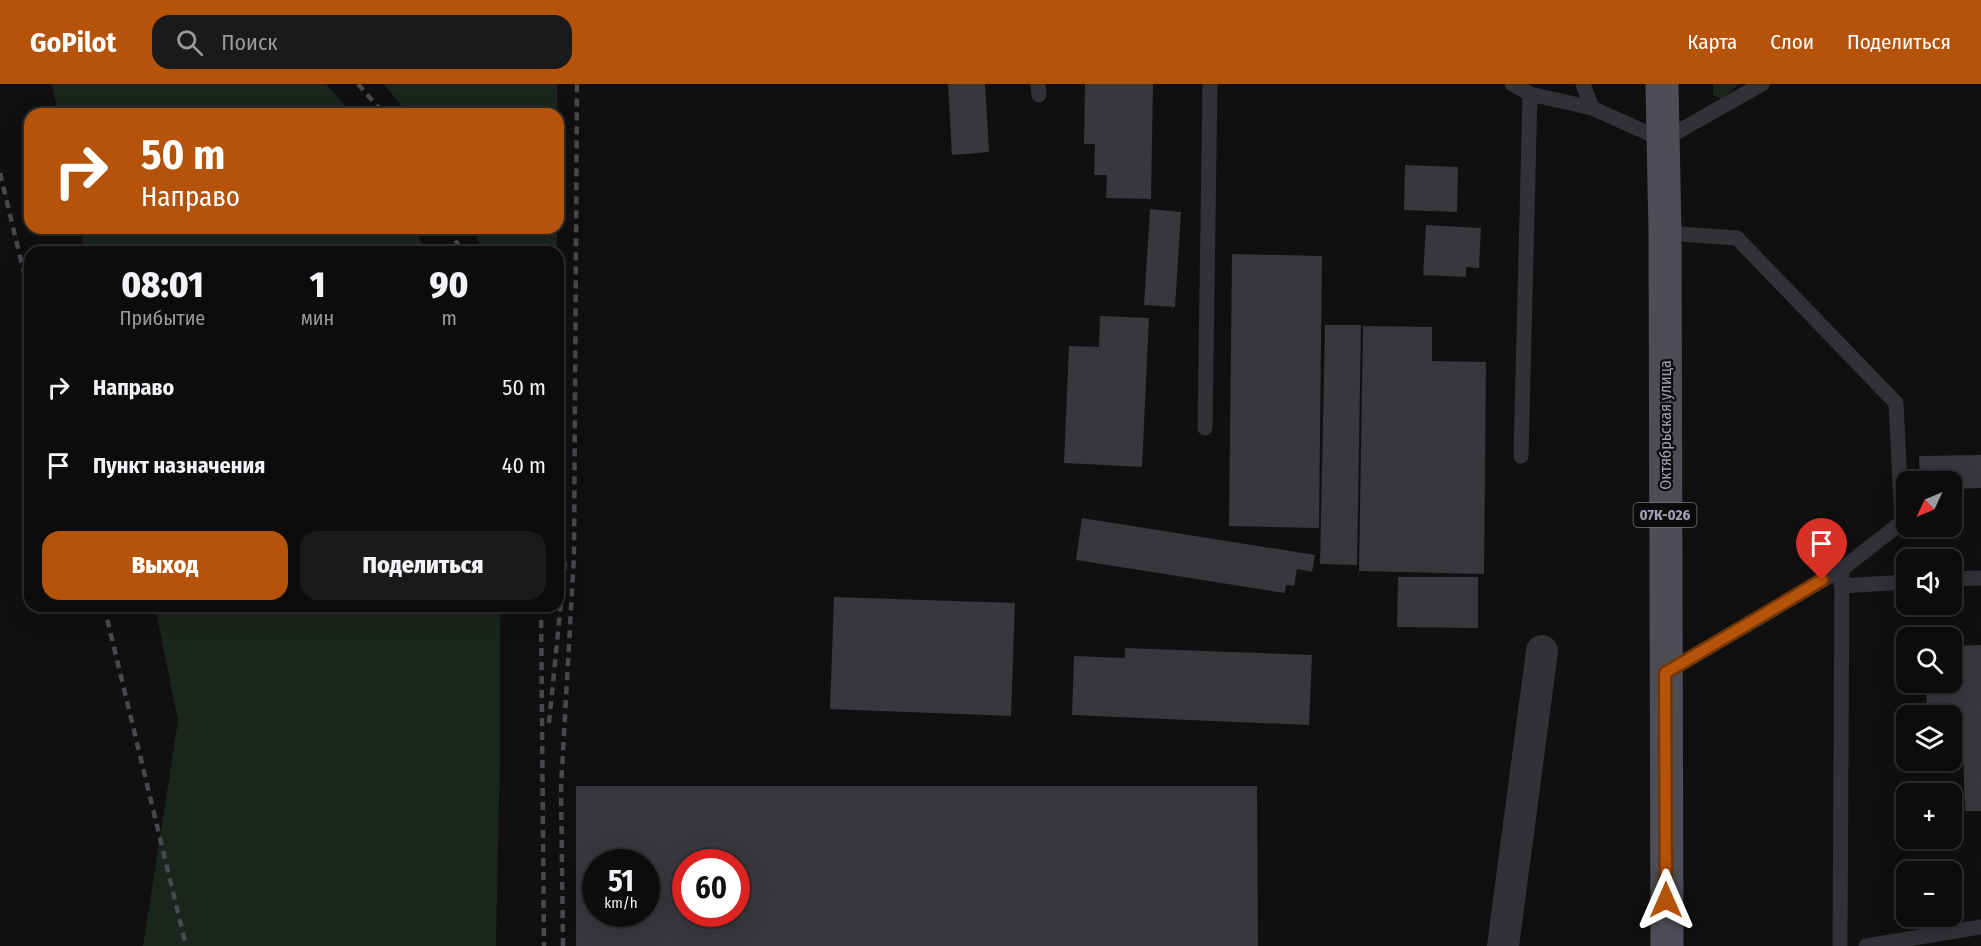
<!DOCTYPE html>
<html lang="ru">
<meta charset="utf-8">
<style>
body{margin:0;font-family:"Fira Sans Condensed",sans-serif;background:#1a1a1b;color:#f1f3f6;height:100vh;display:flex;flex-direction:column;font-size:22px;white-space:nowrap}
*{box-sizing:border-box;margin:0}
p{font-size:20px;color:#9a9b9d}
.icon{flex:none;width:33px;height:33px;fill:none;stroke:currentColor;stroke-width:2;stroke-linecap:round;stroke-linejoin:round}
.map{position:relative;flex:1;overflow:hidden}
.sheet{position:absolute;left:24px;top:162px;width:540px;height:366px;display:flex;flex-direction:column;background:#0c0c0d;border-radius:18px;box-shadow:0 6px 24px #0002,0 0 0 2px #2c2c2e}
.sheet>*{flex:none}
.banner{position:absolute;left:24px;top:24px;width:540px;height:126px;border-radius:18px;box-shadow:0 6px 24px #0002,0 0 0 2px #2c2c2e;background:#b45309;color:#fff;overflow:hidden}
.needle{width:39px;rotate:226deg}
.fabs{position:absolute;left:1896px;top:387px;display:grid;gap:12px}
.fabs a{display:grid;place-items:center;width:66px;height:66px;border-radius:12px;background:#0c0c0d;box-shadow:0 6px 24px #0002,0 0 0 2px #2c2c2e;font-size:30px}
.speed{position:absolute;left:582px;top:765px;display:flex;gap:12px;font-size:30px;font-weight:700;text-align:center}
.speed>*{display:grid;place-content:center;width:78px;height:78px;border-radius:50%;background:#0c0c0d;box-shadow:0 6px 24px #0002,0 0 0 2px #2c2c2e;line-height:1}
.speed small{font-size:15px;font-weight:400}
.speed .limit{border:9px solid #d22;background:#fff;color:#111}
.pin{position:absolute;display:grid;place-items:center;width:51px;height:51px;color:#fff;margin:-62px -26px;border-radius:50% 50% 50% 0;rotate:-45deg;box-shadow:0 0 6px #0007}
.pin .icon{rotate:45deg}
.me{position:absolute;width:66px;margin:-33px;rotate:0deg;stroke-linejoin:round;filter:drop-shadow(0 0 4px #0008)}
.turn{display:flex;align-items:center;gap:21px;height:126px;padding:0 18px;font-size:27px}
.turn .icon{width:78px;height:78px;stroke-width:2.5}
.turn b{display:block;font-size:42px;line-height:51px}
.eta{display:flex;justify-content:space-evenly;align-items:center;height:102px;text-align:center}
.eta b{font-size:36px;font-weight:800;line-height:42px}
.primary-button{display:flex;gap:12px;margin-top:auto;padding:12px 18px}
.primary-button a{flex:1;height:69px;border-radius:18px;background:#b45309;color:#fff;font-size:24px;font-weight:800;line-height:69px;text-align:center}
.primary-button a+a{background:#1a1a1b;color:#f1f3f6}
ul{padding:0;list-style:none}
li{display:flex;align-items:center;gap:18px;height:78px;padding:0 18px}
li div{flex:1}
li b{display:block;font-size:22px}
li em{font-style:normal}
header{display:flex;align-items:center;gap:36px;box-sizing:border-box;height:84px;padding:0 30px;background:#b45309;color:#fff}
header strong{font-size:28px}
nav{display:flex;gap:33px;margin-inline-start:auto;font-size:21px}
.search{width:420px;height:54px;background:#1a1a1b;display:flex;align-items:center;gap:15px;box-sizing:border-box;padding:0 21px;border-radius:18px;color:#9a9b9d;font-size:22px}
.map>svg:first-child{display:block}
.green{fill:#1c241e}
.building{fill:#37373c;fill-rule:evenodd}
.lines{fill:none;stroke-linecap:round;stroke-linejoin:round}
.service{stroke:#313136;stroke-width:15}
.minor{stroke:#313136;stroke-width:32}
.primary{stroke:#4d4d55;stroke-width:33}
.rail{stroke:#48484f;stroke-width:4.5;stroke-dasharray:8 6;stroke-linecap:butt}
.route-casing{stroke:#753606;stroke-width:15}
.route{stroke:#b45309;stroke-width:10}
.labels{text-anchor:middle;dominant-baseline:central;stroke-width:4.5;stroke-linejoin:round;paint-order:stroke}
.shield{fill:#0b0b0c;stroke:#737581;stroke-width:1.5}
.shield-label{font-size:15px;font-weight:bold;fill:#a0a2b3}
.street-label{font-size:16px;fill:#a0a2b3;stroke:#0b0b0c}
</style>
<header>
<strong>GoPilot</strong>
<div class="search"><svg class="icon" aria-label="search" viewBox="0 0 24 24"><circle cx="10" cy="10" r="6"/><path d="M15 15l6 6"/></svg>Поиск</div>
<nav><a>Карта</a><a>Слои</a><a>Поделиться</a></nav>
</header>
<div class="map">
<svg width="1981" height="862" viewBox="0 0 1981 862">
<rect width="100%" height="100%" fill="#101011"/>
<path class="green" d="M 52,0 L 326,0 L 352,30 L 58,30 Z
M 384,0 L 557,0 L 557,30 L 408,30 Z
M 1713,0 L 1739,0 L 1722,15 L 1713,11 Z
M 80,144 L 414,144 L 426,168 L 85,168 Z
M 472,144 L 557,144 L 557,168 L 483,168 Z
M 155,522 L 500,522 L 500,673 L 496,862 L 143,862 L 178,637 Z"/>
<path class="building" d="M 948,0 L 985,0 L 989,68 L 952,71 Z
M 1085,0 L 1153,0 L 1151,115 L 1106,114 L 1107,91 L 1094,91 L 1095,60 L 1084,60 Z
M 1405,81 L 1458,83 L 1457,128 L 1404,126 Z
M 1150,125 L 1181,128 L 1175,223 L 1144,221 Z
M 1426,141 L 1481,144 L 1479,184 L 1466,183 L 1466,193 L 1423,191 Z
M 1232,170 L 1322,172 L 1319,444 L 1229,442 Z
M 1100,232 L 1149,234 L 1142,383 L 1064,379 L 1069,262 L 1099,263 Z
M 1325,241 L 1361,241 L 1357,481 L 1320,480 Z
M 1363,242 L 1432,243 L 1432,277 L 1486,278 L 1484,490 L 1359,487 Z
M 1981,371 L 1981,404 L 1952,405 L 1952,398 L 1920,398 L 1919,372 Z
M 1082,434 L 1315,471 L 1312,488 L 1297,485 L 1294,502 L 1286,501 L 1285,509 L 1076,476 Z
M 1398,493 L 1478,493 L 1478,544 L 1397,543 Z
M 834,513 L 1015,519 L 1011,632 L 830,625 Z
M 1981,561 L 1981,727 L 1965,727 L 1963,666 L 1952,667 L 1952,632 L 1927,632 L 1926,598 L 1952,598 L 1952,562 Z
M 1125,564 L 1312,571 L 1309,641 L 1072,631 L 1074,572 L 1125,574 Z
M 576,702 L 1257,702 L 1258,862 L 576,862 ZM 596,778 L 646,778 L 646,830 L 596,830 ZM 686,778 L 736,778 L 736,830 L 686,830 Z"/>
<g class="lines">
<path class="service" d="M 1038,0 L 1039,11
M 1512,0 L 1530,10 L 1592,24
M 1583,0 L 1592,24 L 1663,56 L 1762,0
M 1205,344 L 1210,0
M 1521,372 L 1530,10
M 1952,495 L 1981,494
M 1841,502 L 1906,498
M 1665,589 L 1842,485 L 1902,438 L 1896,319 L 1737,154 L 1665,149
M 1840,862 L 1842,485
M 1866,862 L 1981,843"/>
<path class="minor" d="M 1503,862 L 1542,567"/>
<path class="primary" d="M 1662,0 L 1665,149 L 1667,862"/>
<path class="rail" d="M 358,0 L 384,30
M 0,89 L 30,214
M 449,144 L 462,168
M 104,522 L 186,862
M 541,522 L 544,862
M 549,639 L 565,478
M 563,862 L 561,703 L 574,472 L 577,0"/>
</g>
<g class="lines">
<defs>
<path id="route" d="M 1666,816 L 1665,589 L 1822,496"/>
</defs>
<use href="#route" class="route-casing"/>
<use href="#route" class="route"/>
</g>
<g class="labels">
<rect class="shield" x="1633.5" y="419" width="63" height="24" rx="4.5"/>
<g class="shield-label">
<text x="1665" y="431">07К-026</text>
</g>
<g class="street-label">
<text transform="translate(1665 341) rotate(-90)">Октябрьская улица</text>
</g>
</g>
</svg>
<div class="fabs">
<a><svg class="needle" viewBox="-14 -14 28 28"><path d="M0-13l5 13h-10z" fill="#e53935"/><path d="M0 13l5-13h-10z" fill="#9a9b9d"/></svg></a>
<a><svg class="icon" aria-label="sound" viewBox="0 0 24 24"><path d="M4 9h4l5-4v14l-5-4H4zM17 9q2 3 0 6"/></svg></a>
<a><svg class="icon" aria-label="search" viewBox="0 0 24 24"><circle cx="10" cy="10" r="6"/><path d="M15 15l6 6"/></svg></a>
<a><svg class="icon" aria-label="layers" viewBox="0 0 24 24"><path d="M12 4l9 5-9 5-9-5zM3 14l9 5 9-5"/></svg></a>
<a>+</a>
<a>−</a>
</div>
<div class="speed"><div>51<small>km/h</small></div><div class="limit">60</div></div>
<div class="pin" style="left:1822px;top:496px;background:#d93025"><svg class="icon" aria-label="arrive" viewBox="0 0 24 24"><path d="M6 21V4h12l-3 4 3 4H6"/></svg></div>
<svg class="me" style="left:1666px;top:816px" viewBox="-20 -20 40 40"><path d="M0-17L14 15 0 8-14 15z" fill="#b45309" stroke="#fff" stroke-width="4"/></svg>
<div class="banner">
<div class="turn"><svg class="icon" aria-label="right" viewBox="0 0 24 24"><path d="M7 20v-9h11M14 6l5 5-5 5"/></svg><div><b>50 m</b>Направо</div></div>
</div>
<section class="sheet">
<div class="eta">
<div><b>08:01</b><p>Прибытие</p></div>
<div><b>1</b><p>мин</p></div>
<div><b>90</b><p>m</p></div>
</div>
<ul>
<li><svg class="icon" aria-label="right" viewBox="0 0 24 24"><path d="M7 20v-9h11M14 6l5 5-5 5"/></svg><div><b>Направо</b></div><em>50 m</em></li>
<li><svg class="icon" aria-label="arrive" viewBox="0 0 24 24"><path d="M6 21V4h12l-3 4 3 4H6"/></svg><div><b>Пункт назначения</b></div><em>40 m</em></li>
</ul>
<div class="primary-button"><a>Выход</a><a>Поделиться</a></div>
</section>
</div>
